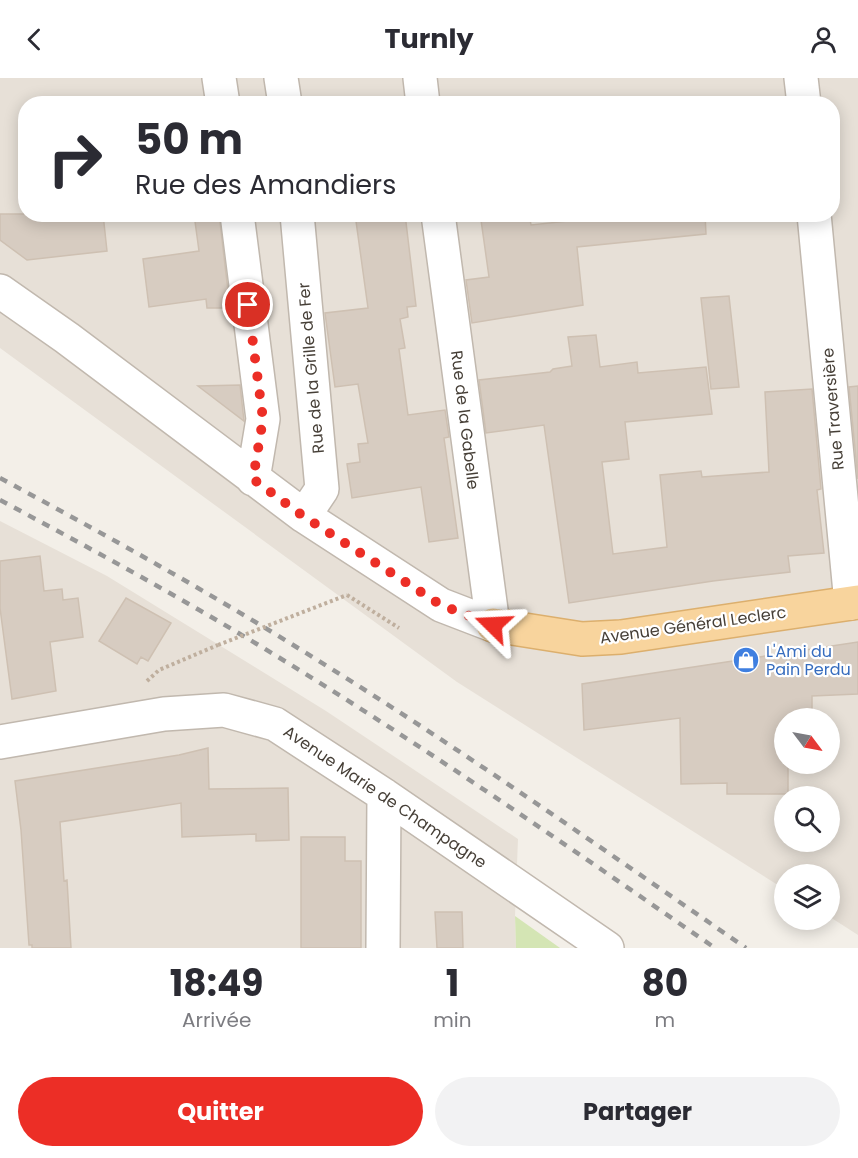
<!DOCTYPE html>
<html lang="fr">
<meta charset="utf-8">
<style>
body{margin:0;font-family:Poppins,sans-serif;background:#f2f2f3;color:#2b2b33;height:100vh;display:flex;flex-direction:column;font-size:22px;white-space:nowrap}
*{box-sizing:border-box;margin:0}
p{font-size:20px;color:#7c7c81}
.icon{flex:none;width:33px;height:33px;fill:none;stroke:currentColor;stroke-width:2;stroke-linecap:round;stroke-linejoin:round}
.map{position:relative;height:870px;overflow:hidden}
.drawer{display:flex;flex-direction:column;background:#fff;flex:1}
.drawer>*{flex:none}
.guide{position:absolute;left:18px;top:18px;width:822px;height:126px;border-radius:24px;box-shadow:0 3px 15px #0003;background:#fff;color:#2b2b33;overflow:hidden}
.needle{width:39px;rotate:122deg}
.fabs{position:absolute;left:774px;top:630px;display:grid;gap:12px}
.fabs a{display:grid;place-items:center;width:66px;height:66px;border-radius:50%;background:#fff;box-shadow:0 3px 15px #0003;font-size:30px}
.pin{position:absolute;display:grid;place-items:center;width:51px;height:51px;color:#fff;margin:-26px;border:3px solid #fff;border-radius:50%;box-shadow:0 2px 6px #0007}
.me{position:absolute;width:66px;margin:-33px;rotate:291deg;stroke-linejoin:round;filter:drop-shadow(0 0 4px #0008)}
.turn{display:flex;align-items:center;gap:21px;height:126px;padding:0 18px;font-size:27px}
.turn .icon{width:78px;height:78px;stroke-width:2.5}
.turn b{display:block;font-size:42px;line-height:51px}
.eta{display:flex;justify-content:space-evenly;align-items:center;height:102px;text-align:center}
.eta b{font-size:36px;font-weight:700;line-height:42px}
.action{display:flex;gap:12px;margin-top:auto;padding:12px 18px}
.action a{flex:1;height:69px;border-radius:36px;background:#ec2e26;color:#fff;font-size:24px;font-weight:700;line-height:69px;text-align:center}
.action a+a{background:#f2f2f3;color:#2b2b33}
header{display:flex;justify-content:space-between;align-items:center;height:78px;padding:0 18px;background:#fff;font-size:27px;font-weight:700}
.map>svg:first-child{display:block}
.residential{fill:#e7e0d7;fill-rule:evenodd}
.green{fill:#d4e5b4}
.building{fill:#d7ccc1;stroke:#cec0b2;stroke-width:1.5}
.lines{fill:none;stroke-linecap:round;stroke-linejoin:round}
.minor-casing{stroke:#c1b8ae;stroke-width:36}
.major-casing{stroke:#dcaf6d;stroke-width:36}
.path{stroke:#bfaf9e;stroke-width:4;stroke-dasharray:3 3;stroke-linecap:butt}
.minor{stroke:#fff;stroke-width:33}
.major{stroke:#f8d49d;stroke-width:33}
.rail{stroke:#979797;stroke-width:4.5;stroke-dasharray:8 8;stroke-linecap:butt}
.path-bridge{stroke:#bfaf9e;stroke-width:4;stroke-dasharray:3 3;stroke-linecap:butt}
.route{stroke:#ec2e26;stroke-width:10;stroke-dasharray:0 18}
.labels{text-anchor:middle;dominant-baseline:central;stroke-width:4.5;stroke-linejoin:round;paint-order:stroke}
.street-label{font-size:16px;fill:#463f37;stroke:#fff}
.shop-label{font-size:16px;fill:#366cbe;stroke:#fff;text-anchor:start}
</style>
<header><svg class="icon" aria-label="back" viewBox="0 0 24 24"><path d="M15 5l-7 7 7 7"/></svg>Turnly<svg class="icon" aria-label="person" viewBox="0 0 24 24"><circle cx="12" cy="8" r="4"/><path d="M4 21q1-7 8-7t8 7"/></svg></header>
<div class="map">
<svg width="858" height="870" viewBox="0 0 858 870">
<rect width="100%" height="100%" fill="#f3efe8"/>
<path class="residential" d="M 0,0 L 858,0 L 858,857 L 830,839 L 830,796 L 784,796 L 784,811 L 457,604 L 0,270 ZM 26,26 L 832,26 L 832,136 L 26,136 ZM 784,640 L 830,640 L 830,686 L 784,686 ZM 784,718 L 830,718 L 830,764 L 784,764 Z
M 0,443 L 107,498 L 326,633 L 518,761 L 515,838 L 516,870 L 0,870 Z"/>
<path class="green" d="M 515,838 L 560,870 L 516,870 Z"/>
<path class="building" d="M 0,136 L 103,136 L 107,173 L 27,182 L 0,162 Z
M 194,136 L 219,136 L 230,230 L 207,230 L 206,221 L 149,229 L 143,181 L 199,173 Z
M 355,136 L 405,136 L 416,228 L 407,229 L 408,239 L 400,241 L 405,270 L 399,271 L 408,337 L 445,332 L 449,359 L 444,360 L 458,460 L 429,464 L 421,409 L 352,420 L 347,386 L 360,384 L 358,366 L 368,365 L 358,306 L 335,309 L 325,235 L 368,230 Z
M 516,136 L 529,136 L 531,147 L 634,136 L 705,136 L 706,156 L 577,169 L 583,227 L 472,245 L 466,202 L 489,199 L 481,142 Z
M 729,218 L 739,309 L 711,311 L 701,220 Z
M 596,257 L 600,289 L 637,284 L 638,295 L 706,289 L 712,336 L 625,344 L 629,381 L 602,384 L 613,476 L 667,469 L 660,397 L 701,393 L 702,399 L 769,394 L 765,314 L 812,311 L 821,411 L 817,412 L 824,475 L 788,478 L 790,494 L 713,503 L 569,525 L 544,347 L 486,355 L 479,302 L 550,294 L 553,291 L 572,288 L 568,259 Z
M 240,307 L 244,343 L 198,308 Z
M 858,308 L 858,401 L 849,309 Z
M 40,478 L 44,513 L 62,511 L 63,522 L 78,520 L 83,559 L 50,564 L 56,613 L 12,621 L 0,530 L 0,483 Z
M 126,520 L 171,545 L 148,583 L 141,579 L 137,586 L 99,563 Z
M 858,564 L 858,616 L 812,618 L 812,640 L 789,639 L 789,640 L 784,640 L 784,686 L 788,686 L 788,716 L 727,716 L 727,705 L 681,706 L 680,640 L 584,652 L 582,606 Z
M 208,670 L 209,711 L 288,710 L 289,762 L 256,763 L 256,756 L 182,759 L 181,725 L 60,744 L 64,803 L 67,802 L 71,870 L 32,870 L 32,867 L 29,867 L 21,752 L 15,703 L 179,677 Z
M 301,759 L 345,759 L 345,783 L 361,783 L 361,870 L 301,870 Z
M 435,834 L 462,834 L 463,870 L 437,870 Z"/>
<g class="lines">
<defs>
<path id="minor" d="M 219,0 L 223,26
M 281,0 L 285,26
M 420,0 L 423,26
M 801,0 L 804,26
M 237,136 L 263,341 L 253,401
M 297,136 L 322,411 L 304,438
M 814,136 L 851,525
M 0,213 L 67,260 L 304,438 L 441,527 L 493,547 L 438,136
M 0,664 L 164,636 L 224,632 L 275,646 L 384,717 L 607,870
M 383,870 L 384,717"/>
<path id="major" d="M 493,547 L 582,561 L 621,559 L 858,524"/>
</defs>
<use href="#minor" class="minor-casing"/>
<use href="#major" class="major-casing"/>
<path class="path" d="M 347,517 L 399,550
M 147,603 L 159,592 L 218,567"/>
<use href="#minor" class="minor"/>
<use href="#major" class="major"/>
<path class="rail" d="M 0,400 C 106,457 212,516 314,580 C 461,671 604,772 746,870
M 0,422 C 103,477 205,533 304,595 C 444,682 579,776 715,870"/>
<path class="path-bridge" d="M 218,567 L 347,517"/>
</g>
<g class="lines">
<path class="route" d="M 248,227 L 263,341 L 253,401 L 303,438 L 441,527 L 493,547"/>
</g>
<defs>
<symbol id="shop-disc" viewBox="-11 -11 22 22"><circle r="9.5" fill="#3f7fe0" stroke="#fff"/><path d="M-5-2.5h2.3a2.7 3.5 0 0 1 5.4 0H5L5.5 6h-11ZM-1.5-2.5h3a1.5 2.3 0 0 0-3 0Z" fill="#fff"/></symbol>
</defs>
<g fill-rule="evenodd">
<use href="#shop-disc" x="731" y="567" width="30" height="30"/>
</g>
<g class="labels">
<g class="street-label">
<text transform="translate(311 290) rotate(-95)">Rue de la Grille de Fer</text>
<text transform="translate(833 331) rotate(-95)">Rue Traversière</text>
<text transform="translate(465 342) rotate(83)">Rue de la Gabelle</text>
<text transform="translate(693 547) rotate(-8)">Avenue Général Leclerc</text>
<text transform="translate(385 719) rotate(34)">Avenue Marie de Champagne</text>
</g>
<g class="shop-label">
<text x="766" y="573">L'Ami du<tspan x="766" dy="18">Pain Perdu</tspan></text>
</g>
</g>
</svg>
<div class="fabs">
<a><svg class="needle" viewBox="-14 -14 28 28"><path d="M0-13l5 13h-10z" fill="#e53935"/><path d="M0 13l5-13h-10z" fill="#7c7c81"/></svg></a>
<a><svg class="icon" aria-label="search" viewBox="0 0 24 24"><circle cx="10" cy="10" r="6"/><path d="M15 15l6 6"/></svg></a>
<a><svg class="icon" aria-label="layers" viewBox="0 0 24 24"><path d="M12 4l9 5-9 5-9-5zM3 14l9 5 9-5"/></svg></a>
</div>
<div class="pin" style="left:248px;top:227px;background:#d93025"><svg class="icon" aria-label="arrive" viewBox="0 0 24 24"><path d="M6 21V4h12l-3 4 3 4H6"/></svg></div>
<svg class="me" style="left:493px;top:547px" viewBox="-20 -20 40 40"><path d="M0-17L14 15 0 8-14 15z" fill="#ec2e26" stroke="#fff" stroke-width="4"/></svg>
<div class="guide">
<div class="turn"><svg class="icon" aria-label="right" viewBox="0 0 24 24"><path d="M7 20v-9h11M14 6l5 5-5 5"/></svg><div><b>50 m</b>Rue des Amandiers</div></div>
</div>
</div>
<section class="drawer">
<div class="eta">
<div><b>18:49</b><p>Arrivée</p></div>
<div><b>1</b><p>min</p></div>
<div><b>80</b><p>m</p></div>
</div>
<div class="action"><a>Quitter</a><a>Partager</a></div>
</section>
